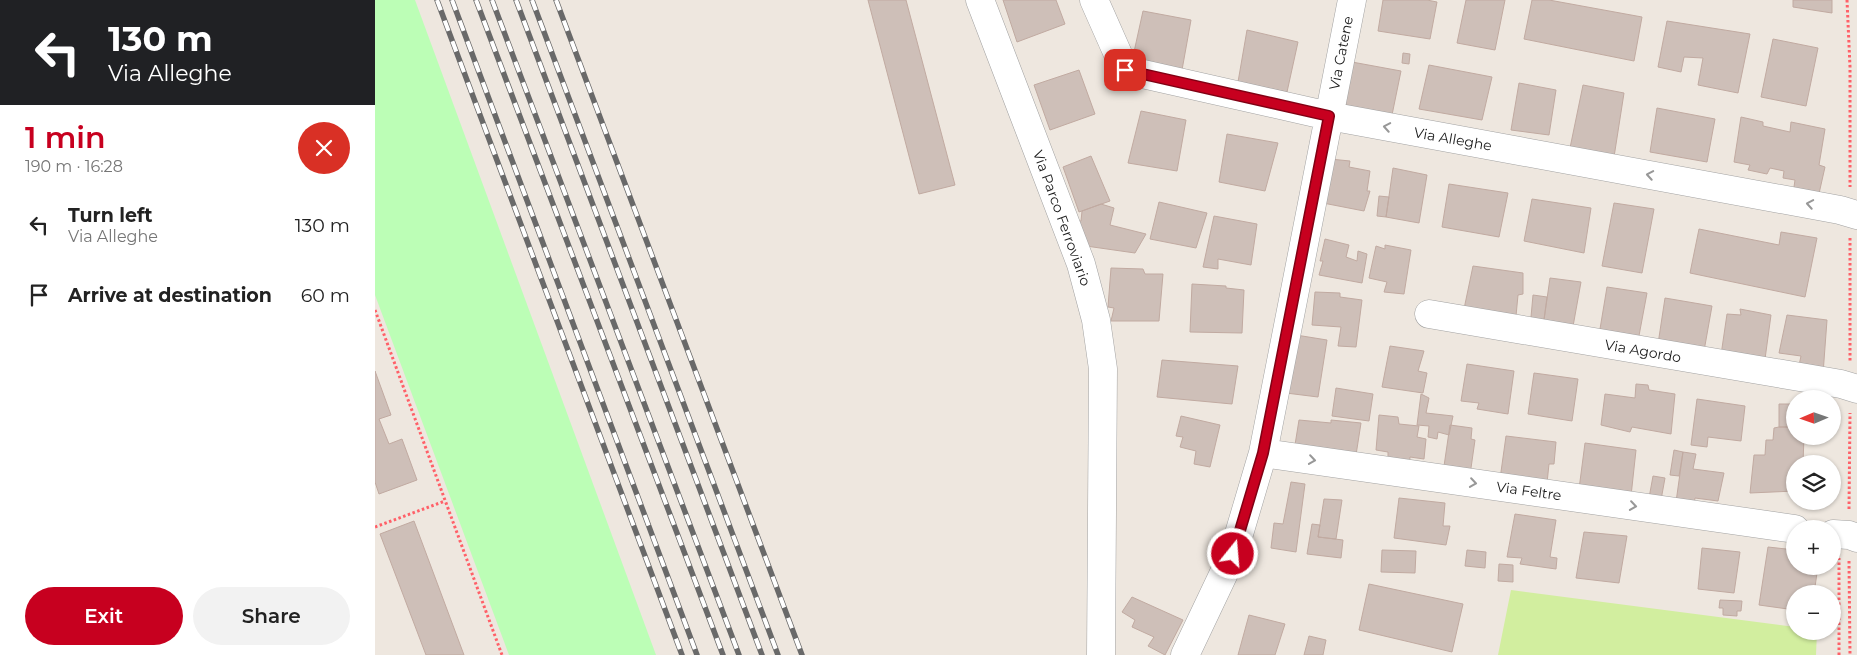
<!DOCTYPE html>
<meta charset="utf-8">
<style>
body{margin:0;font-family:Montserrat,sans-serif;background:#f2f2f2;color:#222;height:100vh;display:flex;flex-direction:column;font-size:19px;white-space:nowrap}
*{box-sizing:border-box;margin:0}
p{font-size:16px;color:#767676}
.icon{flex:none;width:28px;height:28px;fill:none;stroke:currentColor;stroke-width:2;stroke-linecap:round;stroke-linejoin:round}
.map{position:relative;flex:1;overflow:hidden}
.sheet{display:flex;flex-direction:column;background:#fff;width:375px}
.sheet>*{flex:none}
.top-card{background:#202124;color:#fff;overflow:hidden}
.needle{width:32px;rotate:268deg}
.tools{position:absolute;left:1411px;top:390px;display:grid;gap:10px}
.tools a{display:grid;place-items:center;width:55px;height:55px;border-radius:50%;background:#fff;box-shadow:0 1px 4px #0004;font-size:25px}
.pin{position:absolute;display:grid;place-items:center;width:42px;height:42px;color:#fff;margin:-21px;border-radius:10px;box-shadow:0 2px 8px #0006}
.me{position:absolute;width:55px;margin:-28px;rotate:17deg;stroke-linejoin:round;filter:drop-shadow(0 0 4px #0008)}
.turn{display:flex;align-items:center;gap:18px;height:105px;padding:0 25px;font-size:22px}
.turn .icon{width:65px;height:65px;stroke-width:2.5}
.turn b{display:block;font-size:35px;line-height:42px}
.round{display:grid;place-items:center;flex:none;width:52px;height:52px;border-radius:26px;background:#f2f2f2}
.headline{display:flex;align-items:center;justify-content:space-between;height:85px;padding:0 25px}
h1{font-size:30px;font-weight:600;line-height:38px;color:#c7001f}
.action{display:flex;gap:10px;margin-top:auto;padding:10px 25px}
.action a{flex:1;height:58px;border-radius:30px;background:#c7001f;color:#fff;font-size:20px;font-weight:600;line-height:58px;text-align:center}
.action a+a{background:#f2f2f2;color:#222}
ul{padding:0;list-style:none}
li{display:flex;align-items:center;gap:15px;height:70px;padding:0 25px}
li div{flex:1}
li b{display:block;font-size:19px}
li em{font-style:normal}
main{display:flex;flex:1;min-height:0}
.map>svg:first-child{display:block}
.grass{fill:#d2ee9f}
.park{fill:#bcfeb6}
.building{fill:#cebfb8;stroke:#c1aaa1}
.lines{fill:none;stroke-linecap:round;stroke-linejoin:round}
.minor-casing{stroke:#a2a2a2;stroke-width:29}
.path{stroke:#ff6068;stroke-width:3;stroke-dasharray:2.5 2.5;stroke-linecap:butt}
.minor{stroke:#fff;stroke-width:28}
.rail-casing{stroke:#696969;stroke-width:5.5}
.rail{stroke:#fff;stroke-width:4;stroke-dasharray:11;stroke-linecap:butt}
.oneway{stroke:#989898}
.route-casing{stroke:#810014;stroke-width:12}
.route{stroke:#c7001f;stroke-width:9}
.labels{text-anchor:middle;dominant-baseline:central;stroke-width:5;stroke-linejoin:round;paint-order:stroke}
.street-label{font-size:14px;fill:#1b1b1b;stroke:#fff}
</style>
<main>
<section class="sheet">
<div class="top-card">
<div class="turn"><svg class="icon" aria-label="left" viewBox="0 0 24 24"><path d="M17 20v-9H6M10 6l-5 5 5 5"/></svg><div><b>130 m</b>Via Alleghe</div></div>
</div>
<div class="headline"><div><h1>1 min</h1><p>190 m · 16:28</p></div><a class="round" style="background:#d93025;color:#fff"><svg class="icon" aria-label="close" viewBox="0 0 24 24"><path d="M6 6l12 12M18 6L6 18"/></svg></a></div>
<ul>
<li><svg class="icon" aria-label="left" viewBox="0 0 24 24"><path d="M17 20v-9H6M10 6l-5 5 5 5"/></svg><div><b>Turn left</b><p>Via Alleghe</p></div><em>130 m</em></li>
<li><svg class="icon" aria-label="arrive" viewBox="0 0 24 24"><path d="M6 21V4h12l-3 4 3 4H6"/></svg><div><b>Arrive at destination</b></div><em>60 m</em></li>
</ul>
<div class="action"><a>Exit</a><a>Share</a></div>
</section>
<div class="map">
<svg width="1482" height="655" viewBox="0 0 1482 655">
<rect width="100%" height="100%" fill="#eee7df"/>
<path class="grass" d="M 1136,590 L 1420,627 L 1420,631 L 1442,631 L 1441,655 L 1123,655 Z"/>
<path class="park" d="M 0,0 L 40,0 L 281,655 L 134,655 L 0,295 Z"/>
<path class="building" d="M 493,0 L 531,0 L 580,185 L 544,194 Z
M 628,0 L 681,0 L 690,24 L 642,42 Z
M 1008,0 L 1052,0 L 1062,2 L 1055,39 L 1003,31 Z
M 1091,0 L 1130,0 L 1120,50 L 1082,43 Z
M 1157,0 L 1174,0 L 1267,17 L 1259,61 L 1149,39 Z
M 1418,0 L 1457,0 L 1457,13 L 1418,7 Z
M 768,11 L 816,20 L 807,70 L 757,61 Z
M 1292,21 L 1375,34 L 1363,93 L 1323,85 L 1328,58 L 1309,57 L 1306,72 L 1283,67 Z
M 872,30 L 923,42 L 912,92 L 863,82 Z
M 1398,39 L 1443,48 L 1431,106 L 1386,97 Z
M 1028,53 L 1035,54 L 1034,64 L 1027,63 Z
M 977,62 L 1026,71 L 1017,115 L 968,105 Z
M 1054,65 L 1117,77 L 1107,120 L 1044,109 Z
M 704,70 L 720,114 L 675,130 L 659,85 Z
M 1144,83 L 1181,90 L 1174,135 L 1136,130 Z
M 1208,85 L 1249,93 L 1239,157 L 1195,148 Z
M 1282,108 L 1340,119 L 1332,162 L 1275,152 Z
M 766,111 L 811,120 L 802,171 L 753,163 Z
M 1366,117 L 1388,122 L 1388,126 L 1415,132 L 1416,122 L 1450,129 L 1444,165 L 1450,167 L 1443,198 L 1418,194 L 1420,180 L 1408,178 L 1409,171 L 1395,168 L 1392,174 L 1373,170 L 1375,165 L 1359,162 Z
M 852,134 L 903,143 L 890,191 L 844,182 Z
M 716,156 L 735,201 L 704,212 L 688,167 Z
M 955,159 L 975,161 L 974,167 L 995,171 L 992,191 L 995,191 L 989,211 L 948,203 Z
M 1018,168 L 1052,175 L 1044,223 L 1011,217 Z
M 1074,184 L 1133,193 L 1124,237 L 1067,227 Z
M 1004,196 L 1014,197 L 1011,217 L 1002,216 Z
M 1157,199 L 1216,208 L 1209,253 L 1149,241 Z
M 784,202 L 832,213 L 821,248 L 775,239 Z
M 1239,203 L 1279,209 L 1267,273 L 1227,266 Z
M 726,204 L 739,208 L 735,225 L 771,234 L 760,253 L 711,246 L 690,221 L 706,221 L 707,211 Z
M 839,216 L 882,224 L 876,265 L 843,259 L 843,269 L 828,267 Z
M 1324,229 L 1404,245 L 1406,232 L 1442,238 L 1430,297 L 1315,273 Z
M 950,239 L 974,245 L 971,257 L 982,261 L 983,251 L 992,254 L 987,283 L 944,275 L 948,261 L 945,261 Z
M 1010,245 L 1036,250 L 1029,294 L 1009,292 L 1012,282 L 994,278 L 1001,246 L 1010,249 Z
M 1098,266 L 1148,273 L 1148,294 L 1143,295 L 1141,316 L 1089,309 Z
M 736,268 L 768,269 L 770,274 L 788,274 L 784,321 L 736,321 L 739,308 L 733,307 Z
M 1175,278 L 1206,282 L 1197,332 L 1168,327 Z
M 817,284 L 851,286 L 851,288 L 869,290 L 867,333 L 815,332 Z
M 1232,287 L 1272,293 L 1263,341 L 1224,335 Z
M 940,292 L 965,293 L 965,297 L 987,300 L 981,347 L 963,346 L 966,327 L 937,325 Z
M 1158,295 L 1172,297 L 1168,327 L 1155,328 Z
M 1290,298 L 1337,306 L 1329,351 L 1283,344 Z
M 1365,309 L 1396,315 L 1390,359 L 1346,355 L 1352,314 L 1366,315 Z
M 1412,315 L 1452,320 L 1448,374 L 1423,370 L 1426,356 L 1404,353 Z
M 921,335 L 952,340 L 943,397 L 911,393 Z
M 1015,346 L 1049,351 L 1043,371 L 1052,373 L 1048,393 L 1007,387 Z
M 787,360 L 863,366 L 857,404 L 782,397 Z
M 1092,364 L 1139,371 L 1133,414 L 1102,409 L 1104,403 L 1086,401 Z
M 0,371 L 16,415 L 4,419 L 14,444 L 27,439 L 42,480 L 4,494 L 0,482 Z
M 1159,373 L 1203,379 L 1197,421 L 1153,414 Z
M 1261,384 L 1273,385 L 1274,390 L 1300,394 L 1296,434 L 1257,427 L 1255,432 L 1226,425 L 1230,394 L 1260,398 Z
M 961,388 L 998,394 L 994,421 L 957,416 Z
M 1046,394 L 1054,398 L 1051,413 L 1078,416 L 1074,435 L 1063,432 L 1062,439 L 1053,437 L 1054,426 L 1042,425 Z
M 1322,399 L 1370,406 L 1366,441 L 1333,437 L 1332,447 L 1316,445 Z
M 1404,404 L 1420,404 L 1420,427 L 1404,427 Z
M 1004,415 L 1023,417 L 1024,424 L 1044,426 L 1042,437 L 1051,439 L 1049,459 L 1035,457 L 1034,469 L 1013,465 L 1013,452 L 1001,450 Z
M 806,416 L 845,425 L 835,467 L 819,464 L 821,451 L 805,447 L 808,437 L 801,436 Z
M 924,420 L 956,423 L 956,420 L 986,423 L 981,455 L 919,451 Z
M 1075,425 L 1097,428 L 1096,439 L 1100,440 L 1095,475 L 1068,473 Z
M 1404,427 L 1420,427 L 1420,436 L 1429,436 L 1428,464 L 1420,464 L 1420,491 L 1375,493 L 1379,455 L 1390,455 L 1391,440 L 1398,440 L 1399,428 Z
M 1131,436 L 1181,442 L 1179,464 L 1174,464 L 1172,483 L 1125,479 Z
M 1210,443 L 1261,450 L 1256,496 L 1204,489 Z
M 1299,450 L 1308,452 L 1304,476 L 1295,475 Z
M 1308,452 L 1321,454 L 1318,469 L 1349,473 L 1343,501 L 1320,498 L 1319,505 L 1301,502 Z
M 1278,476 L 1290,478 L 1286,500 L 1274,498 Z
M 916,482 L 930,484 L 921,552 L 896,548 L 899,523 L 908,524 Z
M 1024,498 L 1070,503 L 1068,526 L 1075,526 L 1071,545 L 1019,538 Z
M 949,499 L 967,500 L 961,539 L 943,537 Z
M 1140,514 L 1181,520 L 1175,557 L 1182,558 L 1181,569 L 1145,564 L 1147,558 L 1132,557 Z
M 39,521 L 89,655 L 51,655 L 5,534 Z
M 937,524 L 945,525 L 943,537 L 968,540 L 966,558 L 932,554 Z
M 1209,532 L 1252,536 L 1244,583 L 1201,578 Z
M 1393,547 L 1420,550 L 1420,566 L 1443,566 L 1439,594 L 1420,594 L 1420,610 L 1384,605 Z
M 1327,548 L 1365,552 L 1359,593 L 1323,589 Z
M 1007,550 L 1041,551 L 1040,573 L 1006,572 Z
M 1092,550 L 1111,552 L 1110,568 L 1090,566 Z
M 1124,564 L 1138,565 L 1138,582 L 1123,581 Z
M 994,584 L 1088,604 L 1077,652 L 984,630 Z
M 757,597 L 808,620 L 790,655 L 773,646 L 779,637 L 757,627 L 760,620 L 747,612 Z
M 1345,600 L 1367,601 L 1366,611 L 1362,611 L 1362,616 L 1348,615 L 1348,608 L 1344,608 Z
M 874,615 L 910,624 L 900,655 L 863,655 Z
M 934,636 L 951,640 L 948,655 L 929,655 Z"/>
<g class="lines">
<defs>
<path id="minor" d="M 605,0 L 706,264 L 721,320 L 728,369 L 726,655
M 719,0 L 750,70 L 954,116 L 1465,210 L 1482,215
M 1054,314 L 1466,384 L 1482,389
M 888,453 L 1420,529
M 1458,534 L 1474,535 L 1482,538
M 810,655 L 858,554 L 888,453 L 977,0"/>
</defs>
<use href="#minor" class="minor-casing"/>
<path class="path" d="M 1472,0 L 1475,67 L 1475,187
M 1475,238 L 1475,362
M 0,310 L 127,655
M 1474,509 L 1475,413
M 0,527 L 70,501
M 1474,561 L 1475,655
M 1464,655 L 1464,558"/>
<use href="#minor" class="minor"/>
<defs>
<path id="rail" d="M 62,0 L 307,655
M 77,0 L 322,655
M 101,0 L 348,655
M 117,0 L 364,655
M 141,0 L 387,655
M 157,0 L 403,655
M 181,0 L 427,655"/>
</defs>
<use href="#rail" class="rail-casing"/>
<use href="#rail" class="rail"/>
</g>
<defs><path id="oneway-chevron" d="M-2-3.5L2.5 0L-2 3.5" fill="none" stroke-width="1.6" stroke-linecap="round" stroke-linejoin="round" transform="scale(1.25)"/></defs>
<g class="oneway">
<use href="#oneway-chevron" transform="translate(1012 127) rotate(-170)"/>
<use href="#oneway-chevron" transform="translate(1275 175) rotate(-170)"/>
<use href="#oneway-chevron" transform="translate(1435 204) rotate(-170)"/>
<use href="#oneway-chevron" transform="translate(937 460) rotate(8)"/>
<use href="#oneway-chevron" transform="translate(1098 483) rotate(8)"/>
<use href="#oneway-chevron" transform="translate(1258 506) rotate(8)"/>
</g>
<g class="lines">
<defs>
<path id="route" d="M 750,70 L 954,116 L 888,453 L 858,554"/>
</defs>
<use href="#route" class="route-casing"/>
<use href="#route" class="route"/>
</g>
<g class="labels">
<g class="street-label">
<text transform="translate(966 53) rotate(-79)">Via Catene</text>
<text transform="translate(1078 139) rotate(10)">Via Alleghe</text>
<text transform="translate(687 218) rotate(70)">Via Parco Ferroviario</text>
<text transform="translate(1268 351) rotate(10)">Via Agordo</text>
<text transform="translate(1154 491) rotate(8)">Via Feltre</text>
</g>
</g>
</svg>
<div class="tools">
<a><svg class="needle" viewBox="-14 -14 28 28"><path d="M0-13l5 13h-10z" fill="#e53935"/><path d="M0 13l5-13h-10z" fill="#767676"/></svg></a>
<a><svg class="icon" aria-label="layers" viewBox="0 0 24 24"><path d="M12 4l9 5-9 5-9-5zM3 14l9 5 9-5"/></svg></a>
<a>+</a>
<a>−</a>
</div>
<div class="pin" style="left:750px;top:70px;background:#d93025"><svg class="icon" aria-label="arrive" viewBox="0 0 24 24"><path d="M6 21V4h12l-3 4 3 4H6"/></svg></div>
<svg class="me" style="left:858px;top:554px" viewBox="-20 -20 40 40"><circle r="17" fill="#c7001f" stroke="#fff" stroke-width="3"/><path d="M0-11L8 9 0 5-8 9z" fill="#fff"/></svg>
</div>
</main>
